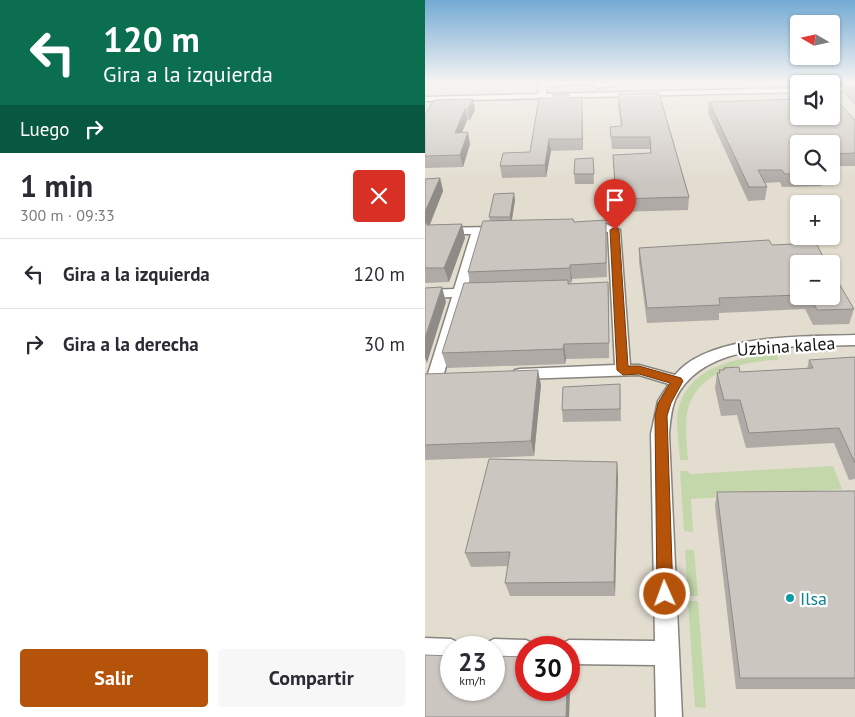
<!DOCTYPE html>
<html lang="es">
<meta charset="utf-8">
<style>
body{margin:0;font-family:"PT Sans",sans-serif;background:#f7f7f7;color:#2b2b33;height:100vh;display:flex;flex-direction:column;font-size:19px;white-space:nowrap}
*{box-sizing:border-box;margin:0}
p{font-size:16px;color:#7c7c81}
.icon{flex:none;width:28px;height:28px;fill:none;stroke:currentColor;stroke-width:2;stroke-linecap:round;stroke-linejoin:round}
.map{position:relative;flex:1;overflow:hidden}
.side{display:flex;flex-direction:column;background:#fff;width:425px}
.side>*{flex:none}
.hud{background:#0b6e4f;color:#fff;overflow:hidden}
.needle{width:32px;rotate:279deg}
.tools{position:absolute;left:365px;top:15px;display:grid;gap:10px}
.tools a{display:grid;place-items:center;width:50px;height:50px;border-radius:5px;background:#fff;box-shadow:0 1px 4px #0004;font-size:25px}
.speed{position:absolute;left:15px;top:636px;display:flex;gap:10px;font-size:25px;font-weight:700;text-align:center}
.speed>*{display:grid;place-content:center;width:65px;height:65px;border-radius:50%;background:#fff;box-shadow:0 1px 4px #0004;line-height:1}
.speed small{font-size:12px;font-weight:400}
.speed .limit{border:8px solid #d22;background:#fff;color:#111}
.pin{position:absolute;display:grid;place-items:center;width:42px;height:42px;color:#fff;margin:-51px -21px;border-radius:50% 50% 50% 0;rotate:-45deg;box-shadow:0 0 5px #0007}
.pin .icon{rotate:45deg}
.me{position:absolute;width:55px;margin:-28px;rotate:358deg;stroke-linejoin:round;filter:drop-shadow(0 0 4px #0008)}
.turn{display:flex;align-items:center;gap:18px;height:105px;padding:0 20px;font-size:22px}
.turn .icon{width:65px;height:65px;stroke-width:2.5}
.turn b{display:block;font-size:35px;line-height:42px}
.then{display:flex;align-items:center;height:48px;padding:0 20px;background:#0003;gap:10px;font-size:19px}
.round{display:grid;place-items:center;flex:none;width:52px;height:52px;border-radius:5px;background:#f7f7f7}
.headline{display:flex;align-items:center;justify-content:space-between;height:85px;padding:0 20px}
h1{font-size:30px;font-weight:700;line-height:38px}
.cta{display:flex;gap:10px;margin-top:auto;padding:10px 20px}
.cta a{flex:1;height:58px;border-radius:5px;background:#b45309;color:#fff;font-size:20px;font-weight:700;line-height:58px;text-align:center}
.cta a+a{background:#f7f7f7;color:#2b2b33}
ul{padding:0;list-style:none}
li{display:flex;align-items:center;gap:15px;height:70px;padding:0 20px;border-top:1px solid #e1e1e2}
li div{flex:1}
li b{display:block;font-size:19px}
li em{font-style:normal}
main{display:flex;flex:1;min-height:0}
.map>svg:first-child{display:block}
.built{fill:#e3ddd0;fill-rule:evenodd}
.green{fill:#c4d7ab}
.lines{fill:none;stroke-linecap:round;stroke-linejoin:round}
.minor-casing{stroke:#87847e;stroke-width:3}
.minor{fill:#fff;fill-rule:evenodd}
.wall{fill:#afaaa6}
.shaded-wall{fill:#8f8b87}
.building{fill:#ccc6c1;stroke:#8f8b87}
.route{fill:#b45309;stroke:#753606}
.culture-dot{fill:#0f9aa8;stroke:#fff;stroke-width:2}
.labels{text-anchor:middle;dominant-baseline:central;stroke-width:4.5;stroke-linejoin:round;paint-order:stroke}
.near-street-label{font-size:18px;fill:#161513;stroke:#fff}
.near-culture-label{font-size:18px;fill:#0d838f;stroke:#fff;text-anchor:start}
</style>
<main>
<section class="side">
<div class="hud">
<div class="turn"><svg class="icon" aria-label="left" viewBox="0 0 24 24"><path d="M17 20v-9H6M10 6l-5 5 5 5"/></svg><div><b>120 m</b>Gira a la izquierda</div></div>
<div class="then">Luego<svg class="icon" aria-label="right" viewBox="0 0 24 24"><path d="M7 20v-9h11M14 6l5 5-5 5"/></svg></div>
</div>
<div class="headline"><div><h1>1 min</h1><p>300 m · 09:33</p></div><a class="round" style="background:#d93025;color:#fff"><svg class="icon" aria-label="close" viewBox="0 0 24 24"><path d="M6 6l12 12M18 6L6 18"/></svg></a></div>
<ul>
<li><svg class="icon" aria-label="left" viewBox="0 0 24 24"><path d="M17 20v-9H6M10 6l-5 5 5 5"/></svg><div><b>Gira a la izquierda</b></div><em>120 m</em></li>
<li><svg class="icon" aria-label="right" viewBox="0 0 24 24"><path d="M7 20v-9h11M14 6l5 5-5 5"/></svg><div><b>Gira a la derecha</b></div><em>30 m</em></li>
</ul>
<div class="cta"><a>Salir</a><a>Compartir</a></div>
</section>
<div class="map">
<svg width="430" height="717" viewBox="0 0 430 717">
<rect width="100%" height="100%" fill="#ebe8e2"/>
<path class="built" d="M 0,82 L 430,82 L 430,717 L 0,717 ZM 374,84 L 406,84 L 406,116 L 374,116 ZM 374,144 L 406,144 L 406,176 L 374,176 ZM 374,204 L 406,204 L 406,236 L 374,236 ZM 374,264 L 406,264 L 406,296 L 374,296 ZM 26,648 L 69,648 L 69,690 L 26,690 ZM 101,648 L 144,648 L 144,690 L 101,690 Z"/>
<path class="green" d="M 352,355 L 353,360 C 318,361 269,371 262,414 C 260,429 262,445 263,460 L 255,460 C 254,444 250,425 253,410 C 263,366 314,356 352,355 Z
M 408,466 L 417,489 L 266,499 L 268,532 L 259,531 L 255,471 L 264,471 L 264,474 Z
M 260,550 L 269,550 L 273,596 L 263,596 Z
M 263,601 L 273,601 L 281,708 L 270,707 Z"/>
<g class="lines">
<defs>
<path id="minor" d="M 115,82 L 190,83 L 194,85 L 173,88 L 165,84 L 121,86 L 121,94 L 374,88 L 374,92 L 0,101 L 0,97 L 113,94 Z
M 430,86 L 430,90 L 406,91 L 406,87 Z
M 162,224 L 181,224 L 195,230 L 205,365 L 214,365 L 250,375 C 284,333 380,337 430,335 L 430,345 C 375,347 277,339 250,400 C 246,410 245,423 244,434 L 257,717 L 231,717 L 230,665 L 144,664 L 144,648 L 134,648 L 136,644 L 144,640 L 230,641 L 226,434 L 233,401 L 244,384 L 214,375 L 95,379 L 90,378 L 87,374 L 90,370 L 95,369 L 190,365 L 183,232 L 158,229 L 158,225 Z
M 74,227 L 80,230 L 78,232 L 58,234 L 42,289 L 57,288 L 64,292 L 57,296 L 40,297 L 18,377 L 15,381 L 5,381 L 2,377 L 27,297 L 0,298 L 0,290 L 29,289 L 46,234 L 0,234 L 0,228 Z
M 0,638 L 26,639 L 34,643 L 36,648 L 26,648 L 26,663 L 0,662 Z
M 69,639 L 101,640 L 109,644 L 111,648 L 101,648 L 101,664 L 69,663 L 69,648 L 59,648 L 61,643 Z"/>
</defs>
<use href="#minor" class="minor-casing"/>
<use href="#minor" class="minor"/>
</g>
<path class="wall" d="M 408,82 L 430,82 L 430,105 L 417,92 L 419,85 L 410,85 Z
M 234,93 L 264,197 L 263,210 L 192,212 L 188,155 L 225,153 L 225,149 L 187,149 L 185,127 L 196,126 L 193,105 L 193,94 Z
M 144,94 L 144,98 L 157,108 L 158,150 L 126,151 L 121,177 L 77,178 L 75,166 L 105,152 L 128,98 Z
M 9,100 L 50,110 L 45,120 L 42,120 L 37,133 L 45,144 L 38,167 L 0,168 L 0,115 Z
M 284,102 L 430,120 L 430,166 L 406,166 L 406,144 L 374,144 L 374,176 L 399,176 L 397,186 L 357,187 L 355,182 L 340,183 L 342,187 L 340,200 L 323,201 L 283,113 Z
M 168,158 L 169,184 L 150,184 L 149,174 Z
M 15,178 L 18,191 L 5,225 L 37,224 L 40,238 L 24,282 L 0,283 L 0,179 Z
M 90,200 L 87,220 L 149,222 L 181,220 L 182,277 L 147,279 L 146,283 L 144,283 L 184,297 L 184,358 L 141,359 L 140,364 L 22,368 L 17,353 L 45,283 L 43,272 L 65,221 L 64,217 Z
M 347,245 L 374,264 L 374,296 L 406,296 L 429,309 L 424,324 L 388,325 L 380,309 L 294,313 L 294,320 L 222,323 L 214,262 L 214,248 Z
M 430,357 L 430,479 L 424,480 L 409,443 L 321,448 L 312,415 L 296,416 L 290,388 L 292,373 L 294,373 L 294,370 L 298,370 L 299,368 L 315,372 L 382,369 L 384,360 Z
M 0,374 L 116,385 L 109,456 L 0,460 Z
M 195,384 L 196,421 L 138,422 L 137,410 Z
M 192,462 L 193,477 L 190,596 L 85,596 L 80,583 L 83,566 L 46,567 L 40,553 Z
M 430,491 L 430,689 L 311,689 L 290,506 L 292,492 Z"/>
<path class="shaded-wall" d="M 157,97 L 157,108 L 158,150 L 157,139 Z
M 48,99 L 50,110 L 45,120 L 43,109 Z
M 40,109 L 42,120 L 32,145 L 30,133 Z
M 43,132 L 45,144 L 38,167 L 35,155 Z
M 124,139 L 126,151 L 121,177 L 120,165 Z
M 15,178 L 18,191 L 4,226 L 0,227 L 0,212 Z
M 89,193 L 90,200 L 86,224 L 85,217 Z
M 37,224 L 40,238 L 24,282 L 19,268 Z
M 145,265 L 147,279 L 146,283 L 145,268 Z
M 183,282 L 184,297 L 184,358 L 184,343 Z
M 17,287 L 21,302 L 2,363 L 0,358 L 0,338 Z
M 139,344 L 141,359 L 140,364 L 138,349 Z
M 113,370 L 116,385 L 109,456 L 106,441 Z
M 192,462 L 193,477 L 190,596 L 189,582 Z
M 144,658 L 146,669 L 144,717 L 141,717 L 142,690 L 144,690 Z"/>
<path class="building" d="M 421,82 L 430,82 L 430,92 Z
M 234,93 L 264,197 L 191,199 L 188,155 L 226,153 L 225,137 L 186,137 L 185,127 L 197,126 L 193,94 Z
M 144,94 L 144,98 L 157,97 L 157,139 L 124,139 L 120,165 L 75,166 L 78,153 L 105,152 L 114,98 L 128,98 L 128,95 Z
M 406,98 L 409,98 L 430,120 L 430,153 L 406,154 L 406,144 L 374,144 L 374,174 L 360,174 L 357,170 L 333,170 L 342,187 L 324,187 L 284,102 L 374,99 L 374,116 L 406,116 Z
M 48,99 L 43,109 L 40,109 L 30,133 L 43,132 L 35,155 L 0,156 L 0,115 L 9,100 Z
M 168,158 L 169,174 L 149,174 L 150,159 Z
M 15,178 L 0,212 L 0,179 Z
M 89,193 L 85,217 L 64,217 L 69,194 Z
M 148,219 L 149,222 L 181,220 L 181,263 L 145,265 L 145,268 L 43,272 L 58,221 Z
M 0,223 L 2,223 L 2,225 L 37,224 L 19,268 L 0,268 Z
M 344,240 L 347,245 L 391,243 L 402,264 L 374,264 L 374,295 L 294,298 L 295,305 L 222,308 L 214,248 Z
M 406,270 L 429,309 L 392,310 L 385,296 L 406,296 Z
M 143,280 L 143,284 L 183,282 L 184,343 L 139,344 L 138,349 L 17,353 L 39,283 Z
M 17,287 L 0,338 L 0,288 Z
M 430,357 L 430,463 L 414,428 L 324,433 L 315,400 L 299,400 L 292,373 L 295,373 L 294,370 L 299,370 L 299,368 L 314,367 L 315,372 L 388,368 L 384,360 Z
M 113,370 L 106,441 L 0,445 L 0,374 Z
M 195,384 L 195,409 L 137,410 L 138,387 Z
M 64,459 L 192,462 L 189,582 L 80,583 L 85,552 L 40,553 Z
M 430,491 L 430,678 L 315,678 L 292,492 Z
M 0,655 L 26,656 L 26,690 L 69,690 L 69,656 L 101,657 L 101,690 L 142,690 L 141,717 L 0,717 Z"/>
<linearGradient id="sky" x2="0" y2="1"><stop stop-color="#73aad4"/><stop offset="0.45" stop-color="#f6f5f2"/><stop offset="1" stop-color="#f6f5f2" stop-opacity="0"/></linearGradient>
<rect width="430" height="183" fill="url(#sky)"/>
<path class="route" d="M 190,227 L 194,230 L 203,366 L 214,366 L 256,378 L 258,381 L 246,403 L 242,416 L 248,594 L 246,599 L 240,602 L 234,599 L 232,594 L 230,416 L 233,403 L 245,383 L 214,374 L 198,375 L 192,370 L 185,230 Z"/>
<circle class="culture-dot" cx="365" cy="598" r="5"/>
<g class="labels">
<g class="near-street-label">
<text transform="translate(361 346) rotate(-4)">Uzbina kalea</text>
</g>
<g class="near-culture-label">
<text x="375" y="598">Ilsa</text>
</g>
</g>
</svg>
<div class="tools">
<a><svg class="needle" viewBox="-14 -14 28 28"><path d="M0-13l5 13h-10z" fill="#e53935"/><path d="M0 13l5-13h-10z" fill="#7c7c81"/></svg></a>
<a><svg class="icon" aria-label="sound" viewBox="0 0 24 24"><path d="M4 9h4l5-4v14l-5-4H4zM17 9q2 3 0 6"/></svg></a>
<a><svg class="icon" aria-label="search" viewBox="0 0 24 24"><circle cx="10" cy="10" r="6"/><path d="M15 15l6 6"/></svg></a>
<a>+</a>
<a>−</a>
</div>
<div class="speed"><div>23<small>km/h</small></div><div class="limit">30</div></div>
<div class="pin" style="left:190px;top:230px;background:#d93025"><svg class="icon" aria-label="arrive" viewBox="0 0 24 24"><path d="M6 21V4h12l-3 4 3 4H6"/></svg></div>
<svg class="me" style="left:240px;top:594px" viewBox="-20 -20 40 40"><circle r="17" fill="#b45309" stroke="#fff" stroke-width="3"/><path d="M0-11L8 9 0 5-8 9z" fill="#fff"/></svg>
</div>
</main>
